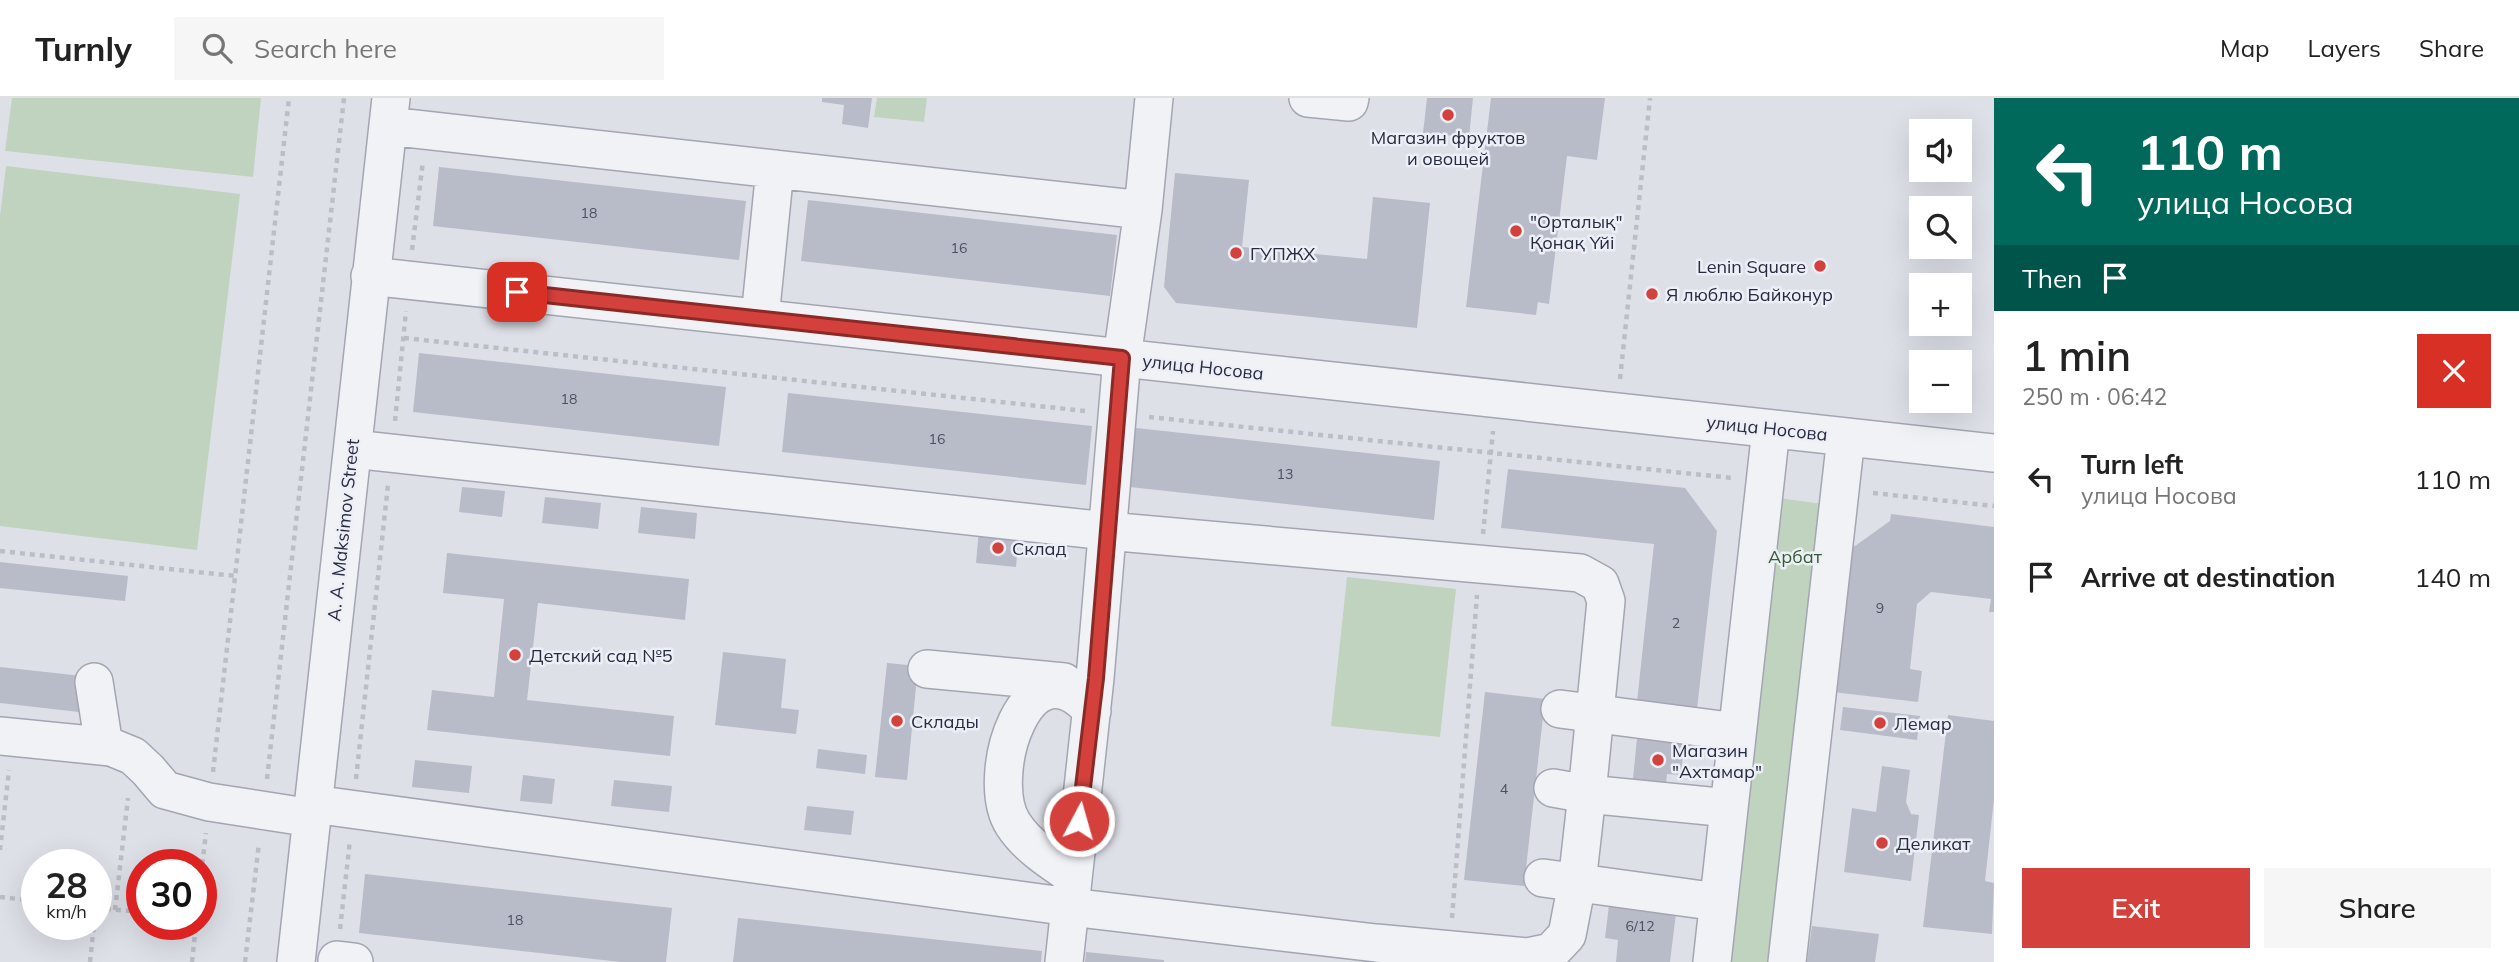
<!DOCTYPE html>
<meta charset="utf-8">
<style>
body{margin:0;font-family:Mulish,sans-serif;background:#f6f6f6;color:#222;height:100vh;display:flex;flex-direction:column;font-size:26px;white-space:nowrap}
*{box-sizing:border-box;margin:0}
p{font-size:23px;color:#767676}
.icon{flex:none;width:38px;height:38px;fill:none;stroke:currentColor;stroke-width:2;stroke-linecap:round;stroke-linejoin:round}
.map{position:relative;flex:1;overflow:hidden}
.side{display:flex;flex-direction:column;background:#fff;width:525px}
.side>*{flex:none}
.top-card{background:#00695c;color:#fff;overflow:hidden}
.fabs{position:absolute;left:1909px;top:21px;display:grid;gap:14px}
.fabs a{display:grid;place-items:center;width:63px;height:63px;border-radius:0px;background:#fff;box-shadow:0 7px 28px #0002;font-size:35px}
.speed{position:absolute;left:21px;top:751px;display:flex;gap:14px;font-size:35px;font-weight:700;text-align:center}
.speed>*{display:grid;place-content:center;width:91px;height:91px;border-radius:50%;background:#fff;box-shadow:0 7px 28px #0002;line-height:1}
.speed small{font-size:18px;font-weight:400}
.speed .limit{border:10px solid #d22;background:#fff;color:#111}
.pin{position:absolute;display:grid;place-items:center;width:60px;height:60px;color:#fff;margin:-30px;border-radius:14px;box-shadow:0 4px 10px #0006}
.me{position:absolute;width:77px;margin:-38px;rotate:6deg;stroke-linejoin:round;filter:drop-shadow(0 0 5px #0008)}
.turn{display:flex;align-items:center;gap:24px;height:147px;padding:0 28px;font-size:32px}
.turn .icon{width:91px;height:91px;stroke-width:2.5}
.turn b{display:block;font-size:49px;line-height:60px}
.then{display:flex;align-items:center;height:66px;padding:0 28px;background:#0003;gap:14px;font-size:26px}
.round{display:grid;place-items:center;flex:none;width:74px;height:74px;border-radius:0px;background:#f6f6f6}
.headline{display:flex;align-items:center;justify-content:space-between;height:119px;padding:0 28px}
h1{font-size:42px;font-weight:600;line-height:52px}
.cta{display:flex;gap:14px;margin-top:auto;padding:14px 28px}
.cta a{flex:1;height:80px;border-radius:0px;background:#d4403c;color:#fff;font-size:28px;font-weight:600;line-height:80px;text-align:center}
.cta a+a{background:#f6f6f6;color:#222}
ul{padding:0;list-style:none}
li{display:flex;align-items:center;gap:21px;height:98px;padding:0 28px}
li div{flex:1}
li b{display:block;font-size:26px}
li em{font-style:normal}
header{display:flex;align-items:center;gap:42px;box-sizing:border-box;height:98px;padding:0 35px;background:#fff;border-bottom:2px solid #e0e0e0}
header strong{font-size:33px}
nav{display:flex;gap:38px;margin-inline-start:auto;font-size:24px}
.search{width:490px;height:63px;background:#f6f6f6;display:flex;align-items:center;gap:18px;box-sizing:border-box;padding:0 24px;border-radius:0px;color:#767676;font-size:26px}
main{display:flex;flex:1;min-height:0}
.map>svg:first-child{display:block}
.green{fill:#c0d3bf}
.building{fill:#b8bbc8}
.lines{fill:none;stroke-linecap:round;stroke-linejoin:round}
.minor-casing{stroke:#a3a6b2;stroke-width:40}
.path{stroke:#bcbec7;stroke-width:4.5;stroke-dasharray:5 5;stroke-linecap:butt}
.minor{stroke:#f1f2f6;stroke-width:37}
.route-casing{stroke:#8a2a27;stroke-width:18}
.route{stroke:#d4403c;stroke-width:12}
.poi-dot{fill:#d4403c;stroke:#edeff6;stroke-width:2.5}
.labels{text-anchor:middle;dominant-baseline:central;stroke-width:5;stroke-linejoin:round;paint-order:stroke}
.number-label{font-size:14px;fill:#4a4f62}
.poi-label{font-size:18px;fill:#262b40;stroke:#edeff6;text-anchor:start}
.street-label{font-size:18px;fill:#262b40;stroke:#edeff6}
.park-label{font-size:18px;fill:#345c33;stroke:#edeff6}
</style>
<header>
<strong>Turnly</strong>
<div class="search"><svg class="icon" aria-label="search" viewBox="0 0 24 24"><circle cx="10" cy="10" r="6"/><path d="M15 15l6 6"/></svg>Search here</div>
<nav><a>Map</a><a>Layers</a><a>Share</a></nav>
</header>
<main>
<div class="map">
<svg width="1994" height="864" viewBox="0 0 1994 864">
<rect width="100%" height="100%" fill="#dee0e8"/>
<path class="green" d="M 12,0 L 261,0 L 253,79 L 5,53 Z
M 877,0 L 927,0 L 924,24 L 874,19 Z
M 6,68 L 240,96 L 197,452 L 0,428 L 0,118 Z
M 1749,396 L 1853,410 L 1801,864 L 1699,864 Z
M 1347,479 L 1456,491 L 1440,639 L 1331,628 Z"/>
<path class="building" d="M 822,0 L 872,0 L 868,30 L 842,26 L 844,7 L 822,4 Z
M 1427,0 L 1473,0 L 1469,39 L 1423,35 Z
M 1491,0 L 1605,0 L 1597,62 L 1567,58 L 1549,206 L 1538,204 L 1536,217 L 1466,209 Z
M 439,69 L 746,103 L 739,162 L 433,128 Z
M 1175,75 L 1249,82 L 1242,149 L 1367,161 L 1373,99 L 1430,105 L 1417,230 L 1176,205 L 1164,189 Z
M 808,102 L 1117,137 L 1110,198 L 801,163 Z
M 419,255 L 726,289 L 719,348 L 413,314 Z
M 788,295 L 1092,328 L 1086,387 L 782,354 Z
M 1136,330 L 1440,363 L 1434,422 L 1130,389 Z
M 1508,371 L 1685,390 L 1717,433 L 1697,611 L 1637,604 L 1654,446 L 1501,430 Z
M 462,389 L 505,393 L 502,419 L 459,414 Z
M 545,399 L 601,405 L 598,431 L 542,425 Z
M 641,409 L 697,415 L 695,441 L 638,435 Z
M 1891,416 L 1994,429 L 1994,514 L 1989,514 L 1991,501 L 1931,494 L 1917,506 L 1910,571 L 1922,573 L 1918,604 L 1833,594 L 1851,447 L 1855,448 L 1890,423 Z
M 979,431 L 1019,436 L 1016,469 L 976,465 Z
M 447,455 L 689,481 L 685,522 L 538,505 L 527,602 L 674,618 L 670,658 L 427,632 L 432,592 L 494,599 L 504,501 L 443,495 Z
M 0,464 L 128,478 L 125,503 L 0,490 Z
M 723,554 L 786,561 L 781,610 L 799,612 L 796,636 L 715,627 Z
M 887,565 L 918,568 L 907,682 L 875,679 Z
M 0,569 L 82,578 L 79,614 L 0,605 Z
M 1485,594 L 1545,601 L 1524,788 L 1464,782 Z
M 1843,609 L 1920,618 L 1917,642 L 1840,632 Z
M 1948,617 L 1994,623 L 1994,701 L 1985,783 L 1994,785 L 1992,836 L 1923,829 Z
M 1638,630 L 1685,635 L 1681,677 L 1667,676 L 1665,695 L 1632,691 Z
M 818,651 L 867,657 L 865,676 L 816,670 Z
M 415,662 L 472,668 L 469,695 L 412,689 Z
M 1882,668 L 1910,672 L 1906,704 L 1911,716 L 1919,717 L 1911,783 L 1844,774 L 1852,710 L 1876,714 Z
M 523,677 L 555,681 L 552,706 L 520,703 Z
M 614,682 L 672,688 L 669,714 L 611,708 Z
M 807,708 L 854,713 L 851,737 L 804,732 Z
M 365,776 L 672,810 L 666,864 L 621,864 L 359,835 Z
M 1609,807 L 1676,815 L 1670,864 L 1616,864 L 1618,842 L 1605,840 Z
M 738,820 L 1042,853 L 1041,864 L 733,864 Z
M 1812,828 L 1879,836 L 1875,864 L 1807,864 Z
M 1086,854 L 1164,862 L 1164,864 L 1085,864 Z"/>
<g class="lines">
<defs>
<path id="minor" d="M 1308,0 L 1349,4 L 1350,0
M 388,28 L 1143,112
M 370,178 L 1994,355
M 760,220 L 775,71
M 927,571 L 1064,584
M 94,584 L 104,648
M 1560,611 L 1737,634
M 0,638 L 111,649 L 133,658 L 148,672 L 165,692 L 209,704 L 312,720
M 1553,690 L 1587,696 L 1729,710
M 313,706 L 1070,809 L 1376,845 L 1527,859 L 1551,854 L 1567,837 L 1577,785 L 1587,696 L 1606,503 L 1600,486 L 1580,475 L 1107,433 L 353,351
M 1073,778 C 1052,764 1027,748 1013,726 C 983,679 1027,538 1092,613
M 1543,780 L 1718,804
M 337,862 L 354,864
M 296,864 L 391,0
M 1064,864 L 1095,580 L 1122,260 L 1143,112 L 1154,0
M 1712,864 L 1771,331
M 1787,864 L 1846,339"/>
</defs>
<use href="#minor" class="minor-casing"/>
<path class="path" d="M 412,152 L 423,63
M 404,240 L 1085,313
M 1620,281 L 1650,0
M 1149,319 L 1732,380
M 395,323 L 406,213
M 1873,395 L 1994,408
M 1483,436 L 1493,333
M 0,453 L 235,478
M 213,674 L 289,0
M 267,681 L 344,0
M 356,681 L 388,387
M 0,752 L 9,672
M 201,776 L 206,735
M 0,799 L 37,803
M 96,810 L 142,814
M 115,812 L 128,700
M 1452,820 L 1477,497
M 340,831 L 350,742
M 90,864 L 94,826
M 192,864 L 196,826
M 245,864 L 259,745"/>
<use href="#minor" class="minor"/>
</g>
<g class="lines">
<defs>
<path id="route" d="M 517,194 L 1122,260 L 1096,580 L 1079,723"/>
</defs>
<use href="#route" class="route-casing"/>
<use href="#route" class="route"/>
</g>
<g class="poi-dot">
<circle cx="1448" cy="17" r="7"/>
<circle cx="1516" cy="133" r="7"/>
<circle cx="1236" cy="155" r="7"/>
<circle cx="1820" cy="168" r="7"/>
<circle cx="1652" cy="196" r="7"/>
<circle cx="998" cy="450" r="7"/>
<circle cx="515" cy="557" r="7"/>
<circle cx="897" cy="623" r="7"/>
<circle cx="1880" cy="625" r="7"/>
<circle cx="1658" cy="662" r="7"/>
<circle cx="1882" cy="745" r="7"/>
</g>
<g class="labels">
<g class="number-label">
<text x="589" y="115">18</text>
<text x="959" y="150">16</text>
<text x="569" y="301">18</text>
<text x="937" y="341">16</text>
<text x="1285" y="376">13</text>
<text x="1880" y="510">9</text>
<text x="1676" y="525">2</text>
<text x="1504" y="691">4</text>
<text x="515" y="822">18</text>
<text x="1640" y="828">6/12</text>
</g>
<g class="poi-label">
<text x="1448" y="39" text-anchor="middle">Магазин фруктов<tspan x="1448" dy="21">и овощей</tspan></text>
<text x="1530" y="123">"Орталық"<tspan x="1530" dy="21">Қонақ Үйі</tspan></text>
<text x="1250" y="155">ГУПЖХ</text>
<text x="1806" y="168" text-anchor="end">Lenin Square</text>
<text x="1666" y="196">Я люблю Байконур</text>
<text x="1012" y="450">Склад</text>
<text x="529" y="557">Детский сад №5</text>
<text x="911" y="623">Склады</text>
<text x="1894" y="625">Лемар</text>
<text x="1672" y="652">Магазин<tspan x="1672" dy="21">"Ахтамар"</tspan></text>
<text x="1896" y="745">Деликат</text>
</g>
<g class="street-label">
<text transform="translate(1203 269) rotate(6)">улица Носова</text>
<text transform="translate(1767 330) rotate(6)">улица Носова</text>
<text transform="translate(343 432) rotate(-84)">A. A. Maksimov Street</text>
</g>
<g class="park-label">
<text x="1795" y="458">Арбат</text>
</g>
</g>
</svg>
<div class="fabs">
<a><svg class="icon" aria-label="sound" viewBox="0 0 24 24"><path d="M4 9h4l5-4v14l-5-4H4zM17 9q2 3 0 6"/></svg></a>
<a><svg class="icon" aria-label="search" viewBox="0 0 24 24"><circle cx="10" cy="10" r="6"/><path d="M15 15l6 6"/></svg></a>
<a>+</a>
<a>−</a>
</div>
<div class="speed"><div>28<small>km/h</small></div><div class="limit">30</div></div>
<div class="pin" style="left:517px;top:194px;background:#d93025"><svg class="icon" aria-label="arrive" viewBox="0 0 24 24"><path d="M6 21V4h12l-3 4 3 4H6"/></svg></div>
<svg class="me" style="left:1079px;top:723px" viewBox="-20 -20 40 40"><circle r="17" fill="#d4403c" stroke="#fff" stroke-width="3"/><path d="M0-11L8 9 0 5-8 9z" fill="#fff"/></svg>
</div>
<section class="side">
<div class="top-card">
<div class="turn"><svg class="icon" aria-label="left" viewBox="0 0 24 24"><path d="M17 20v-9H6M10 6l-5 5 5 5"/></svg><div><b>110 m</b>улица Носова</div></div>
<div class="then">Then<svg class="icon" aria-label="arrive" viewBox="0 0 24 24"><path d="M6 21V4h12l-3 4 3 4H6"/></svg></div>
</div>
<div class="headline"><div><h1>1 min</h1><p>250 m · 06:42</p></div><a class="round" style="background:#d93025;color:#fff"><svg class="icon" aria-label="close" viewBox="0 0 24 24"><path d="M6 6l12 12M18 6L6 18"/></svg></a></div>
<ul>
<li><svg class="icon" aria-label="left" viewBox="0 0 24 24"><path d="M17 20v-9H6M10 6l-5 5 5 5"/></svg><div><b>Turn left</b><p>улица Носова</p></div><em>110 m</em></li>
<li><svg class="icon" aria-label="arrive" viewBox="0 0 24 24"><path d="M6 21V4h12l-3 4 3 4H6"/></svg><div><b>Arrive at destination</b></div><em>140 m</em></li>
</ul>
<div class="cta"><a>Exit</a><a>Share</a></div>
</section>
</main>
